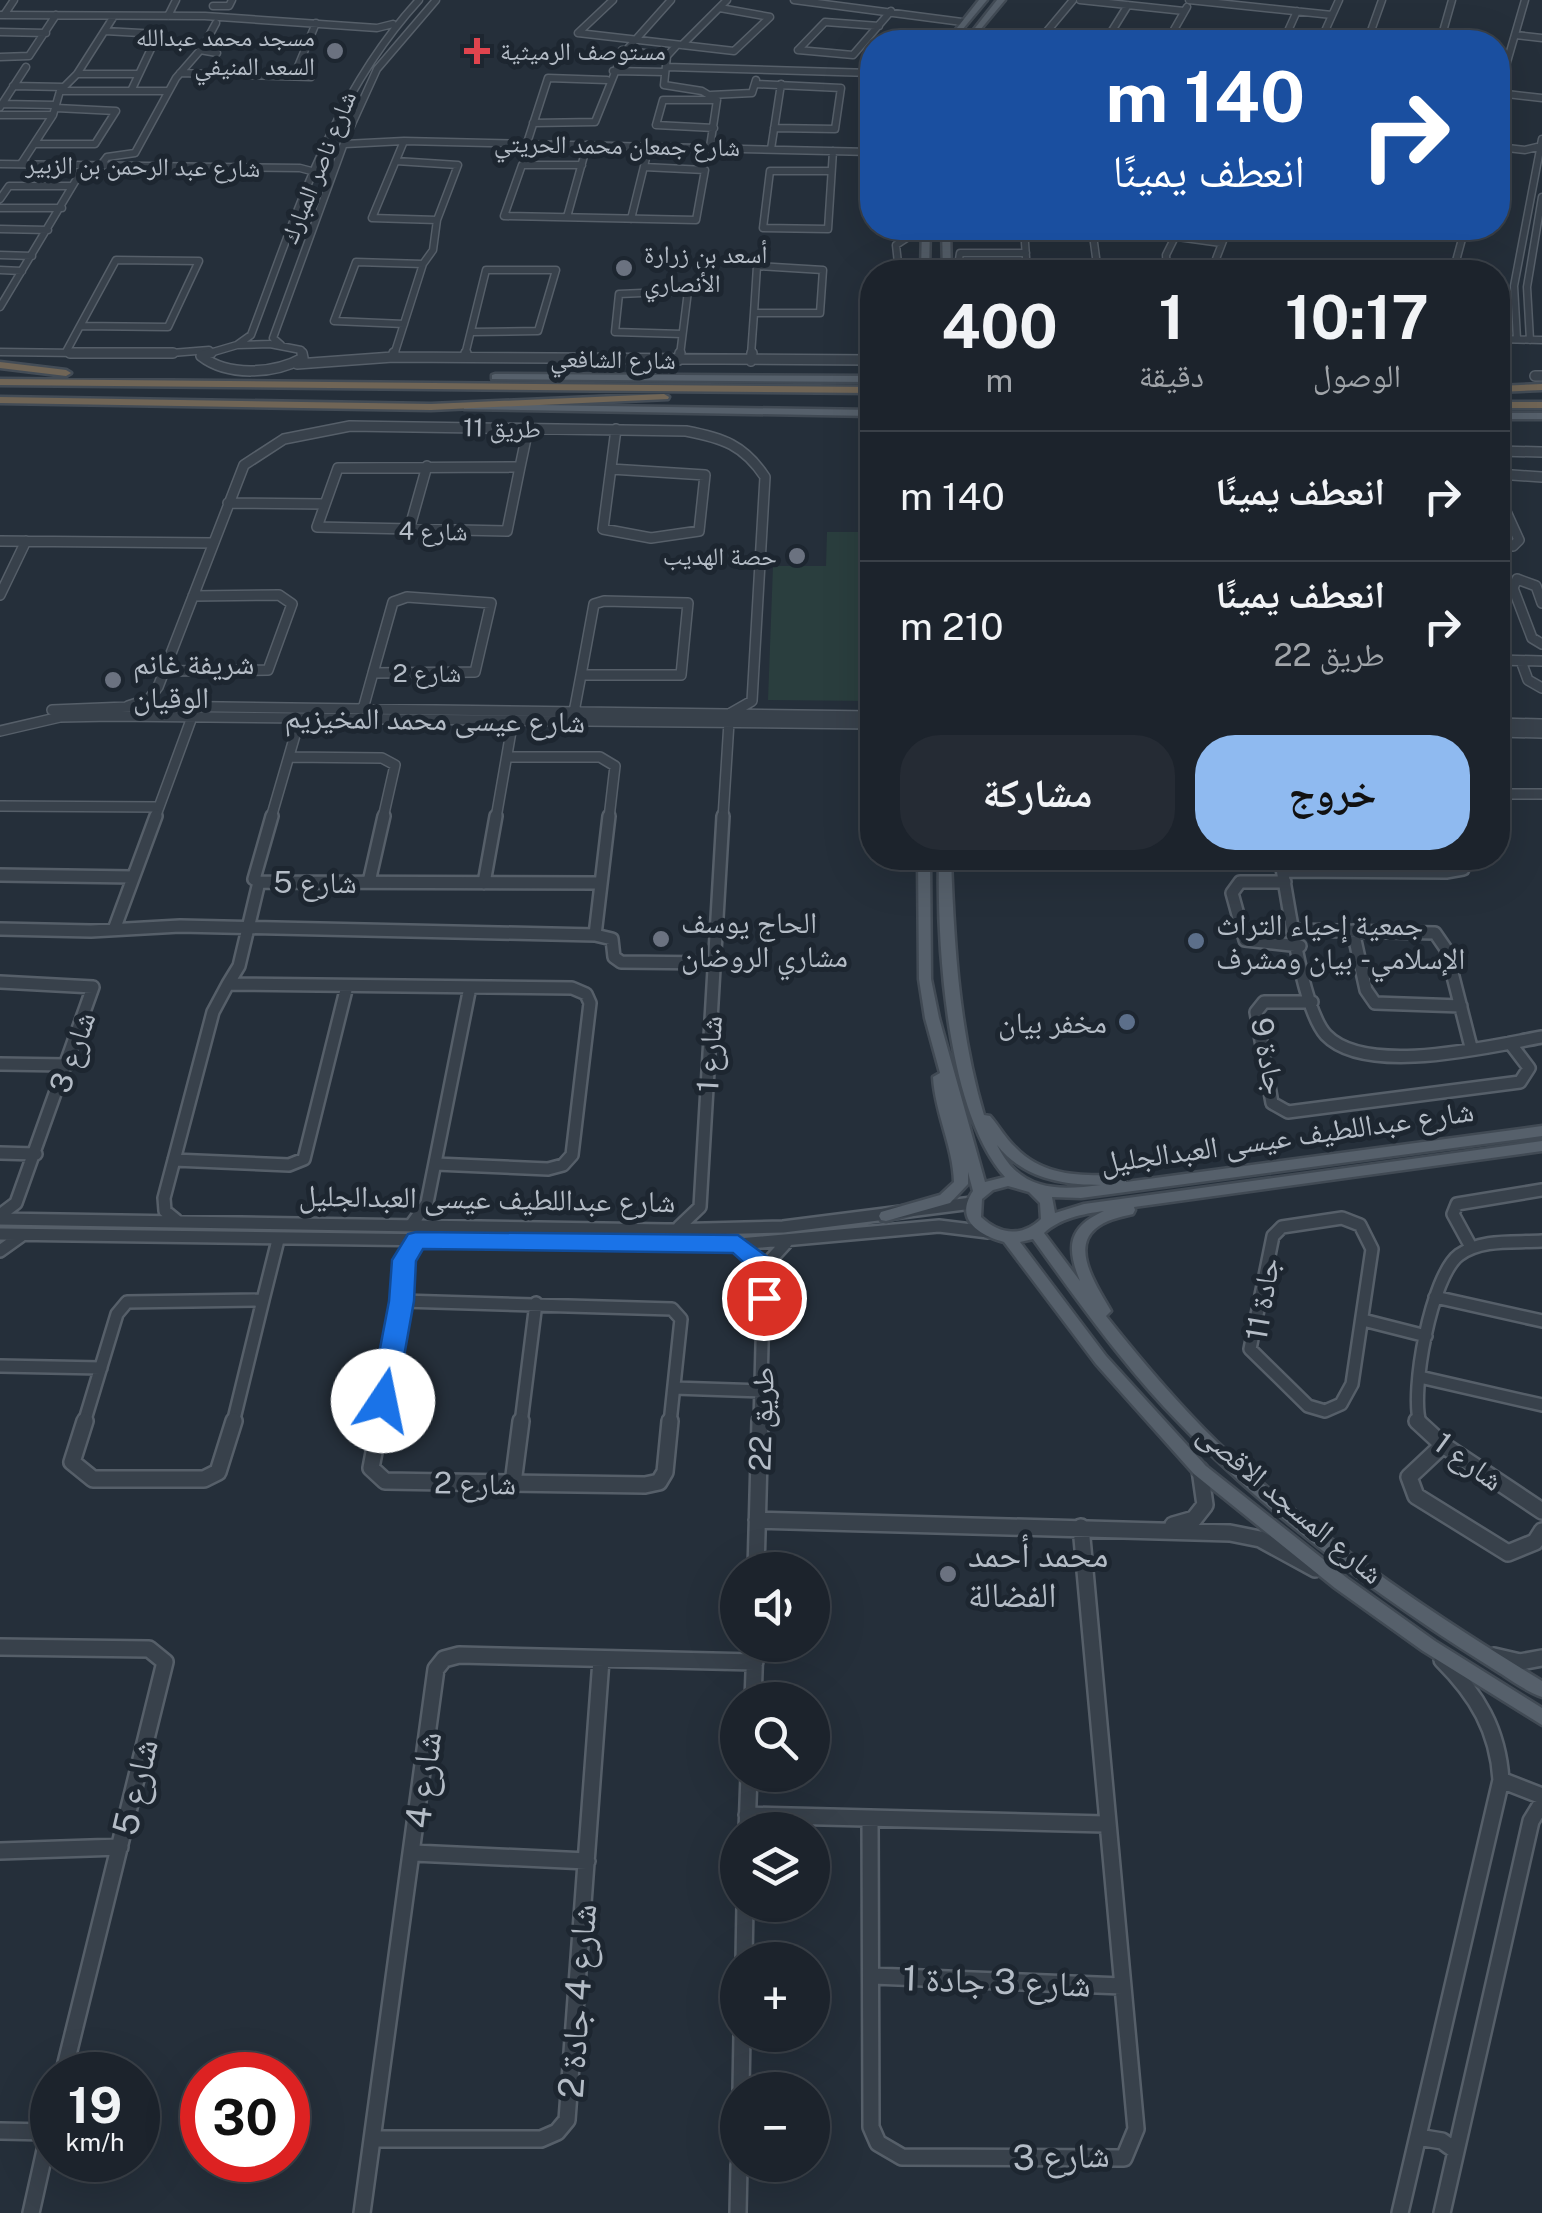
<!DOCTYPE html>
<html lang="ar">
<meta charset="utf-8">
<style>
body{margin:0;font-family:"Public Sans","Noto Naskh Arabic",sans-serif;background:#252b34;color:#f1f3f6;direction:rtl;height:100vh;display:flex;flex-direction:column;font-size:38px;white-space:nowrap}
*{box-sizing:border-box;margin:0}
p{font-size:32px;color:#a0a4a9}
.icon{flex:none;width:55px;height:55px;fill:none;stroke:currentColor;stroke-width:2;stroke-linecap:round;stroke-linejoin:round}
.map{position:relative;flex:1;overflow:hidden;direction:ltr}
.details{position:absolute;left:860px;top:260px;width:650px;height:610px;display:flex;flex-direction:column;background:#1c232c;border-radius:40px;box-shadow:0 10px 40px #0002,0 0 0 2px #3a4048;direction:rtl}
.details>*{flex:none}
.top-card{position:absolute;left:860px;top:30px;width:650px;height:210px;border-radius:40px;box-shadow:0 10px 40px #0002,0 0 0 2px #3a4048;direction:rtl;background:#1a4fa0;color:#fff;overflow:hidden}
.buttons{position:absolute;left:720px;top:1552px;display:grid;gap:20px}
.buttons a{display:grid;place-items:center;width:110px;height:110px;border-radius:50%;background:#1c232c;box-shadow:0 10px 40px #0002,0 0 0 2px #3a4048;font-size:50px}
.speed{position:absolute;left:30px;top:2052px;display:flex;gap:20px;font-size:50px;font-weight:700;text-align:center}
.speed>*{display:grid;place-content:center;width:130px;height:130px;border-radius:50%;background:#1c232c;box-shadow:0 10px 40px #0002,0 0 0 2px #3a4048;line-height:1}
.speed small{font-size:25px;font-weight:400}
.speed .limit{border:15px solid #d22;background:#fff;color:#111}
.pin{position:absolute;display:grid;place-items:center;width:85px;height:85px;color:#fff;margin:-42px;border:5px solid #fff;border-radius:50%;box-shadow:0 2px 10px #0007}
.me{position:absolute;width:110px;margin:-55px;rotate:11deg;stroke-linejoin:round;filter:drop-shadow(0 0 8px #0008)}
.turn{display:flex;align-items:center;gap:35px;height:210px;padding:0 40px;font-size:45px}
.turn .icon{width:130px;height:130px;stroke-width:2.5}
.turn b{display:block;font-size:70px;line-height:85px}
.eta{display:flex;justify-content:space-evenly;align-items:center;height:170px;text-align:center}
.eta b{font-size:60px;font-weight:700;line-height:70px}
.action{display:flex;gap:20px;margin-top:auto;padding:20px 40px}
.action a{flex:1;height:115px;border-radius:40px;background:#8fbaf0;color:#111;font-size:40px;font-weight:700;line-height:115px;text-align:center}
.action a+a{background:#252b34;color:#f1f3f6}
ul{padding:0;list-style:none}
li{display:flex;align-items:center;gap:30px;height:130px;padding:0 40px;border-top:2px solid #3a4048}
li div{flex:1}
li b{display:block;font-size:38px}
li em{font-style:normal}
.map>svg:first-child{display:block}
.green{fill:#2a3e3e}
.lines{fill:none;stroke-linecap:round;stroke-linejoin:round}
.minor-far3-casing{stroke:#565f69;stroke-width:9}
.minor-far2-casing{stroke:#565f69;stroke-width:12}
.minor-far1-casing{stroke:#565f69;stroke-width:16}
.minor-casing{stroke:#565f69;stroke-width:20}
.major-casing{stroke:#414a54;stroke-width:5}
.highway-casing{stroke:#434c56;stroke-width:5}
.minor-far3{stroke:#38414b;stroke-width:6}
.minor-far2{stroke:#38414b;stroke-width:9}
.minor-far1{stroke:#38414b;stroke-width:11}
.minor{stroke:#38414b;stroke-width:15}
.major{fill:#56606b;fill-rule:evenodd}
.highway{fill:#706556;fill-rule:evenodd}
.route{fill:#1a73e8;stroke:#114b97;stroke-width:2.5}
.worship-dot{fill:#6b7280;stroke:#1d2630;stroke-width:4}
.health-dot{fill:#e0444e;stroke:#1d2630;stroke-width:4}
.service-dot{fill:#5c6f8a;stroke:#1d2630;stroke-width:4}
.labels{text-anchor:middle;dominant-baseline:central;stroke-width:10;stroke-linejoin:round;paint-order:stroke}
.far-poi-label{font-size:25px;fill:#b4bcc6;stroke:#1d2630;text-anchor:end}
.far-street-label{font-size:25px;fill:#b4bcc6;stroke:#1d2630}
.poi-label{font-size:30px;fill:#b4bcc6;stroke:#1d2630;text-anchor:start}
.street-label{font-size:30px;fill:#b4bcc6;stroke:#1d2630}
.near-poi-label{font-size:35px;fill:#b4bcc6;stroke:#1d2630;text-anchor:start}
.near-street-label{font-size:35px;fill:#b4bcc6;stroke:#1d2630}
</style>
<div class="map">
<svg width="1542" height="2213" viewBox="0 0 1542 2213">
<rect width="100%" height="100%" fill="#252f3a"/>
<path class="green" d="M 827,532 L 872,532 L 872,701 L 768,700 L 773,566 L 826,566 Z"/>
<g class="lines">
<defs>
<path id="minor-far3" d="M 794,0 L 962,22
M 1080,0 L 1184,11
M 1189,0 L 1332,15
M 213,6 L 229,6 L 232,0
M 0,15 L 205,16 L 377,28 L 393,24
M 4,15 L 14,0
M 168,16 L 176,0
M 105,31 L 158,34 L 131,91
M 0,32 L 46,33
M 578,33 L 734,51 L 770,17 L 720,8
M 578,33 L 613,0
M 1516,35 L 1542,38
M 1038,42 L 1073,0
M 1105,42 L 1128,5
M 1167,42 L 1187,7
M 1283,42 L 1297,11
M 1320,42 L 1339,0
M 1367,42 L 1382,0
M 1440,42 L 1452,0
M 677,45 L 667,56 L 664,85 L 702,91 L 717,100
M 682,45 L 727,0
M 200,50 L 217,53
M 622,50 L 667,56
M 798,50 L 853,55 L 891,11
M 798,50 L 825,22 L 879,26
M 0,57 L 29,56 L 56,15
M 666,67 L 872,73
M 613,71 L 665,72
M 180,73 L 311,77
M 77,74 L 138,74
M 294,76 L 316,23
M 756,84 L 841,88 L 835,129 L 774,128
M 13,86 L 64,87
M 60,91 L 168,91
M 1498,93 L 1525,0
M 1498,93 L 1542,98
M 711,95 L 752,93 L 756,80
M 2,104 L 55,105
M 0,107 L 26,67
M 0,115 L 53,115
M 533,123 L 595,122 L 622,55 L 671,0
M 714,128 L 656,125 L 663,100 L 717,100
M 404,141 L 372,218 L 437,220
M 527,143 L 548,78 L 607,80
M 35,144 L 95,144 L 116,111 L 56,108
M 345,144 L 404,141 L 872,152
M 710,147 L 717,100
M 1498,147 L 1525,150 L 1541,146
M 771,149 L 781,84
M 0,164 L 300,168 L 315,172
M 21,164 L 53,115 L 60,91 L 77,74 L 114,16
M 101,165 L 107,157 L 135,153 L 176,78 L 203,47 L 216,23
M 582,165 L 522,165 L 504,216 L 696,220 L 705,170 L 644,167
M 830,171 L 770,171 L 763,228 L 828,229 L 833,151
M 0,199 L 9,186 L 72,186
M 0,208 L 62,208
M 567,217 L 587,145
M 631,219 L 649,146
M 1024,228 L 1027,272
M 1092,228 L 1098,272
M 1113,228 L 1221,243
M 0,229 L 48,230
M 0,255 L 32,256
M 116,260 L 199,261 L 168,327 L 80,326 Z
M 757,266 L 823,270 L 820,313 L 754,313 Z
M 0,270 L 22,271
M 899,272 L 896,245 L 922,228
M 957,272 L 960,253 L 1026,253
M 1167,272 L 1166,255 L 1175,237
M 1218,272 L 1216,259 L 1228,228
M 1453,272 L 1465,228
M 0,307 L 85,165
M 404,324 L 334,321 L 356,262 L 423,264
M 1498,339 L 1542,340
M 1517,339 L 1514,286 L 1542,139
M 1530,340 L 1527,287 L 1542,197
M 237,345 L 251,335 C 296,216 331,96 419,0
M 237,345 L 270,344 L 301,350 L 302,355
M 281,345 L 273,338 L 347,135 L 377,69 L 436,0
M 0,352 L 159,354 L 209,350
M 66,352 L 80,326
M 203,355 L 237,345
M 394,355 L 423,264 L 433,250 L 437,220 L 458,165 L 396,161
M 465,355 L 486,270 L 556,270 L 538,331 L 472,332
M 680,355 L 688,291 L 619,294 L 615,332 L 682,334
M 751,355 L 754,313"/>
<path id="minor-far2" d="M 70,353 L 173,353
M 211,353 L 201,356 C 228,377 274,374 303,358 L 302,353
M 393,357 L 394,353
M 465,357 L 466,353
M 679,360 L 680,353
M 751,361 L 752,353
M 297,364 L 393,357 L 872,360
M 1535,376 L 1542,376
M 1498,451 L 1542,452
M 520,467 L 507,531 L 317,527 L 338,468 Z
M 520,467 L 528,429
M 611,469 L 705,475 L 699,531 L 651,538 L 603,529 L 616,429
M 1498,474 L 1542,477
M 1498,494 L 1519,540 L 1513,546 L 1498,542
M 228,503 L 325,504
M 409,530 L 427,466
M 0,541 L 213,543
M 0,595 L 26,541
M 407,597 L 491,603 L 475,672 L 373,673 L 393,602 Z
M 604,601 L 688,603 L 681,675 L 581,675 L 594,604 Z
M 1542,603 L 1536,586 L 1517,579 L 1513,588 L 1532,638 L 1542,644
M 1498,660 L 1542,661
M 1521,661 L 1528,680 L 1542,688
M 165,671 L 268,670 L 292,604 L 279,595 L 193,596
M 128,706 L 149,699 L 158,687 L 244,465 L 284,439 L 350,426 L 686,431 C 723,438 744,445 765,477 L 752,701 L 731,713
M 363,709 L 373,673
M 52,710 L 152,706 L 872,716
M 574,712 L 581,675
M 1498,723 L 1542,724
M 0,731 L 60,717 L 113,716 L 872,724
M 1498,732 L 1542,733
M 290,757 L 382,758 L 395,765 L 383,818
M 508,757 L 600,757 L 615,766 L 609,818
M 1498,794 L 1542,794
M 0,806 L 159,807
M 155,818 L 192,717
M 271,818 L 300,718
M 496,818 L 513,720
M 723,818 L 729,722"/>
<path id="minor-far1" d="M 1280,858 C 1288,897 1301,1008 1326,1035 C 1366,1077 1491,1046 1542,1037
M 1283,871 L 1446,872 L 1463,869 L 1464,858
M 0,875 L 133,877
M 259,882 L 598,883
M 369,882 L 384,816
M 1285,882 L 1240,882 L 1232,893 L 1245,940 L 1300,946
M 484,883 L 496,816
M 115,927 L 156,816
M 0,929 L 91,931 L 180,926 L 595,935 L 612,939 L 614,957 L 621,962 L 714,963
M 1296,930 L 1435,933 L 1446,949 L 1471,1047
M 1353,931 L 1366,990 L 1375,1003 L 1461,1006
M 595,935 L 609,816
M 0,982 L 93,987 L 16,1203 L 0,1215
M 228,984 L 239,966 L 259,882 L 254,879 L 272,816
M 1312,1002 L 1264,1002 L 1256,1012 L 1272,1103 L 1288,1112 L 1520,1082 L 1529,1068 L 1510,1043
M 0,1064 L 67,1065
M 0,1153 L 36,1154
M 174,1160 L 289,1165 L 304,1159 L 347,986
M 1342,1218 L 1360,1225 L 1372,1249 L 1352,1384 L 1341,1404 L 1325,1411 L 1308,1406 L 1250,1349 L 1273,1236 L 1282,1227 Z
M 0,1219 L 666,1230 L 783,1227 L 972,1203
M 176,1220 L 165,1211 L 164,1198 L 213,1012 L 228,984 L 572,988 L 586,994 L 590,1003 L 572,1155 L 563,1165 L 548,1169 L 436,1164
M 412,1224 L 427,1203 L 470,987
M 679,1227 L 700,1207 L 723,816
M 0,1234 L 739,1244 L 939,1226 L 988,1232
M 739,1244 L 764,1267
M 1471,1247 L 1453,1214 L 1457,1204 L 1542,1190
M 0,1251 L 21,1236
M 1435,1297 L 1542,1321
M 263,1300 L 278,1240
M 402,1301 L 672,1309 L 681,1319 L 670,1423
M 402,1301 L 404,1260 L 416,1240
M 1363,1320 L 1426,1336
M 0,1366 L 101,1368
M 1424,1378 L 1542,1405
M 674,1388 L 763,1391
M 84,1423 L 117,1314 L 127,1302 L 263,1300
M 233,1423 L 263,1300
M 379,1423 L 402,1301
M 521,1423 L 536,1303
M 760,1423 L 764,1267 L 786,1243
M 1420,1423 C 1410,1392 1431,1276 1459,1255 C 1482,1238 1515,1243 1542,1241"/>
<path id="minor" d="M 85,1421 L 72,1462 L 93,1479 L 204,1479 L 218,1472 L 234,1421
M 380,1421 L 371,1468 L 385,1481 L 645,1485 L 659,1482 L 665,1472 L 670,1421
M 1417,1421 L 1443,1445 L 1542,1511
M 1443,1445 L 1409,1477 L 1416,1496 L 1508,1553 L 1535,1542 L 1542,1531
M 513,1483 L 521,1421
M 757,1520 L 1230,1533 L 1260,1539 L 1315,1569
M 1173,1525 L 1194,1519 L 1205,1505 L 1200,1470
M 756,1570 L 760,1421
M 0,1647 L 149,1649 L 165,1662 L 63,2075
M 1494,1656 L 1520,1662 L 1542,1658
M 753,1700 L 755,1645
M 1501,1780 L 1542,1796
M 747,1815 L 1105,1824
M 870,1818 L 871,2127 L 878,2143 L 902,2157 L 1124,2158 L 1136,2129 L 1081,1527
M 747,1830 L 749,1775
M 0,1851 L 120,1847
M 414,1853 L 587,1861
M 744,1960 L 745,1905
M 873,1976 L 1122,1986
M 741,2090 L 742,2035
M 0,2131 L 49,2132
M 1418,2137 L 1442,2141 L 1456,2151
M 373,2139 L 541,2139 L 557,2132 L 567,2120 L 601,1660
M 31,2213 L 52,2119
M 362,2213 L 436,1669 L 444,1659 L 459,1655 L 755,1662
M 738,2213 L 739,2165
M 1400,2213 L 1501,1780 C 1498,1730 1477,1695 1442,1660
M 1442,2213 L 1531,1821 L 1542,1803"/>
<path id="major" d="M 979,0 L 987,0 L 952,42 L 946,42 Z
M 997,0 L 1005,0 L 970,42 L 964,42 Z
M 922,228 L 930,228 L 929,272 L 921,272 Z
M 942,228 L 950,228 L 951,272 L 943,272 Z
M 495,374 L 872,376 L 872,382 L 492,379 L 492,375 Z
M 467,404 L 872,410 L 872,416 L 464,409 L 464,405 Z
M 1498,413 L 1542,413 L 1542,419 L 1498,419 Z
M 918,858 L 930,858 L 931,979 L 939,1018 L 985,1182 L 1005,1177 C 946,1111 937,944 939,858 L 951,858 C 954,945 959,1031 984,1115 L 990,1116 C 999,1126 1005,1138 1015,1147 C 1043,1177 1082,1176 1120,1175 L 1125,1176 L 1126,1182 L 1542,1126 L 1542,1136 L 1081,1198 L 1052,1197 L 1055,1213 L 1084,1204 L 1542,1141 L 1542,1151 L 1134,1207 L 1135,1210 L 1133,1214 C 1120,1217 1105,1220 1095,1229 C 1070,1250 1100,1291 1111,1311 L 1106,1316 C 1141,1360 1177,1403 1217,1442 C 1315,1535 1427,1611 1542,1681 L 1542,1697 C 1528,1692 1515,1683 1503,1675 C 1475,1657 1447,1640 1420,1621 C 1327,1558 1240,1489 1164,1407 C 1116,1355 1074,1296 1033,1239 L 1020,1242 L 1106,1356 L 1206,1466 L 1347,1578 L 1435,1641 L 1542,1708 L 1542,1725 L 1423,1651 L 1335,1588 L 1194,1474 L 1096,1364 L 1004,1242 C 978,1235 954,1219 973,1191 L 968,1172 L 968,1184 L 950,1203 L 886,1221 L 881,1220 L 879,1216 L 881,1212 L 940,1195 L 954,1182 C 953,1146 935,1113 933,1077 L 940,1073 L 925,1018 L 919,979 ZM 997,1145 C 1023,1178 1061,1185 1101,1185 C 1055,1191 1020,1191 997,1145 ZM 1008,1186 L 1029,1192 L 1040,1203 L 1041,1219 C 1022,1237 1000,1235 981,1217 L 982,1199 L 993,1190 ZM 1104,1211 C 1068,1227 1066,1247 1080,1281 L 1044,1233 C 1060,1218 1083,1214 1104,1211 Z"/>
<path id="highway" d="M 0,362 L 66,370 L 71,373 L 66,376 L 0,368 Z
M 0,379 L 872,387 L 872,393 L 0,385 Z
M 1542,384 L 1542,390 L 1498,392 L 1498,386 Z
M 664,394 L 669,397 L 668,399 L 431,410 L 0,403 L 0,397 L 431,404 Z
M 1498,402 L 1542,402 L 1542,408 L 1498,408 Z"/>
</defs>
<use href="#minor-far3" class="minor-far3-casing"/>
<use href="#minor-far2" class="minor-far2-casing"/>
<use href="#minor-far1" class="minor-far1-casing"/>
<use href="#minor" class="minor-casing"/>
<use href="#major" class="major-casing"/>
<use href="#highway" class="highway-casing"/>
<use href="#minor-far3" class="minor-far3"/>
<use href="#minor-far2" class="minor-far2"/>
<use href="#minor-far1" class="minor-far1"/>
<use href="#minor" class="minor"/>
<use href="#major" class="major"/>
<use href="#highway" class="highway"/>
</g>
<path class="route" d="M 416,1232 L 738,1235 L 773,1261 L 776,1298 L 773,1304 L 755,1304 L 752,1270 L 733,1253 L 423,1249 L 416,1261 L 414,1301 L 396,1401 L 383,1411 L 370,1401 L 389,1301 L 392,1260 L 408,1234 Z"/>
<g class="worship-dot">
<circle cx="335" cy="51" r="10"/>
<circle cx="624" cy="268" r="10"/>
<circle cx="797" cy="556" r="10"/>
<circle cx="113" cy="680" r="10"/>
<circle cx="661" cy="939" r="10"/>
<circle cx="948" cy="1574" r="10"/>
</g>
<path class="health-dot" d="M472 36h10v10h10v10h-10v10h-10v-10h-10v-10h10z"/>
<g class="service-dot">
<circle cx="1196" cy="941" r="10"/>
<circle cx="1127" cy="1022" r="10"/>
</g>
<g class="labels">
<g class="far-poi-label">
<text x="315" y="37">مسجد محمد عبدالله<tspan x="315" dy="29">السعد المنيفي</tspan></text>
<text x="500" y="51" text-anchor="start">مستوصف الرميثية</text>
<text x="644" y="254" text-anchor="start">أسعد بن زرارة<tspan x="644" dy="29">الأنصاري</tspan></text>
<text x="777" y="556">حصة الهديب</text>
</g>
<g class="far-street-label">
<text transform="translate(617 145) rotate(1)">شارع جمعان محمد الحريتي</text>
<text transform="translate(143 166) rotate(1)">شارع عبد الرحمن بن الزبير</text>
<text transform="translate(318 167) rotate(-68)">شارع ناصر المبارك</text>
<text transform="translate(613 359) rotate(1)">شارع الشافعي</text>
<text transform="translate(502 428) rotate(1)">طريق 11</text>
<text transform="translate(433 531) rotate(1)">شارع 4</text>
<text x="427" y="673">شارع 2</text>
</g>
<g class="poi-label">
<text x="133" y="663">شريفة غانم<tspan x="133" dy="34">الوقيان</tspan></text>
<text x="681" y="922">الحاج يوسف<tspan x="681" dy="34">مشاري الروضان</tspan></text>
<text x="1216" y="924">جمعية إحياء التراث<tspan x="1216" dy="34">الإسلامي - بيان ومشرف</tspan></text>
<text x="1107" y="1022" text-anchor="end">مخفر بيان</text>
</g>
<g class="street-label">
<text transform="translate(435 719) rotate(1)">شارع عيسى محمد المخيزيم</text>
<text x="315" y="882">شارع 5</text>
<text transform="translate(72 1052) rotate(-71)">شارع 3</text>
<text transform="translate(709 1054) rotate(-87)">شارع 1</text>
<text transform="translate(1269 1056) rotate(79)">جادة 9</text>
<text transform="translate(1287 1136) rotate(-8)">شارع عبداللطيف عيسى العبدالجليل</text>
<text transform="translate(487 1198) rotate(1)">شارع عبداللطيف عيسى العبدالجليل</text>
<text transform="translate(1262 1299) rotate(-81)">جادة 11</text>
<text transform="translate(761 1419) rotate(-88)">طريق 22</text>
<text transform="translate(1469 1461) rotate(36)">شارع 1</text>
<text transform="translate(475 1483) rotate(1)">شارع 2</text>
<text transform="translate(1291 1503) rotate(40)">شارع المسجد الاقصى</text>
</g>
<g class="near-poi-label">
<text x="968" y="1554">محمد أحمد<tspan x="968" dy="40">الفضالة</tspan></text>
</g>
<g class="near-street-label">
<text transform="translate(423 1780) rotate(-83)">شارع 4</text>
<text transform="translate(135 1787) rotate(-77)">شارع 5</text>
<text transform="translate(997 1981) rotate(2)">شارع 3 جادة 1</text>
<text transform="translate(577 2001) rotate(-86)">شارع 4 جادة 2</text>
<text transform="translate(1061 2156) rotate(-2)">شارع 3</text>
</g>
</g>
</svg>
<div class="buttons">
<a><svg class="icon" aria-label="sound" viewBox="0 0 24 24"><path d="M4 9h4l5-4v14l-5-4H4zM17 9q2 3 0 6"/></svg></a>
<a><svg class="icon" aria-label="search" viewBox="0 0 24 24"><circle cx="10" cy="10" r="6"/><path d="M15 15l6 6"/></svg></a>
<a><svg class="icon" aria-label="layers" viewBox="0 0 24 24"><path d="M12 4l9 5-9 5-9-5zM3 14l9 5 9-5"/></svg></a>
<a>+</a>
<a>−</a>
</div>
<div class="speed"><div>19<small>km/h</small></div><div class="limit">30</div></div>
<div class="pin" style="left:764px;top:1298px;background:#d93025"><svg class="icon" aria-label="arrive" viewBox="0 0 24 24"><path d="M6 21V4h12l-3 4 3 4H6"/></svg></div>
<svg class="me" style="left:383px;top:1401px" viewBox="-20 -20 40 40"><circle r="19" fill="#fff"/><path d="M0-13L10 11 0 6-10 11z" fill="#1a73e8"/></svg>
<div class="top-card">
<div class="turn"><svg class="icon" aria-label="right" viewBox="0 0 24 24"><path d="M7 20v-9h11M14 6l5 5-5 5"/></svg><div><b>140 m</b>انعطف يمينًا</div></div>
</div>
<section class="details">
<div class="eta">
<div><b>10:17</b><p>الوصول</p></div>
<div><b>1</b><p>دقيقة</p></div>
<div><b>400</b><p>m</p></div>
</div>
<ul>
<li><svg class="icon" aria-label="right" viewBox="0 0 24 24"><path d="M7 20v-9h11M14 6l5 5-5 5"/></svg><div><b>انعطف يمينًا</b></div><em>140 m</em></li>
<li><svg class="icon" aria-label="right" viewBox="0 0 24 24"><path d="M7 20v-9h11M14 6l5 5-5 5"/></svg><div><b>انعطف يمينًا</b><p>طريق 22</p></div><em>210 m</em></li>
</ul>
<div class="action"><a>خروج</a><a>مشاركة</a></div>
</section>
</div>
